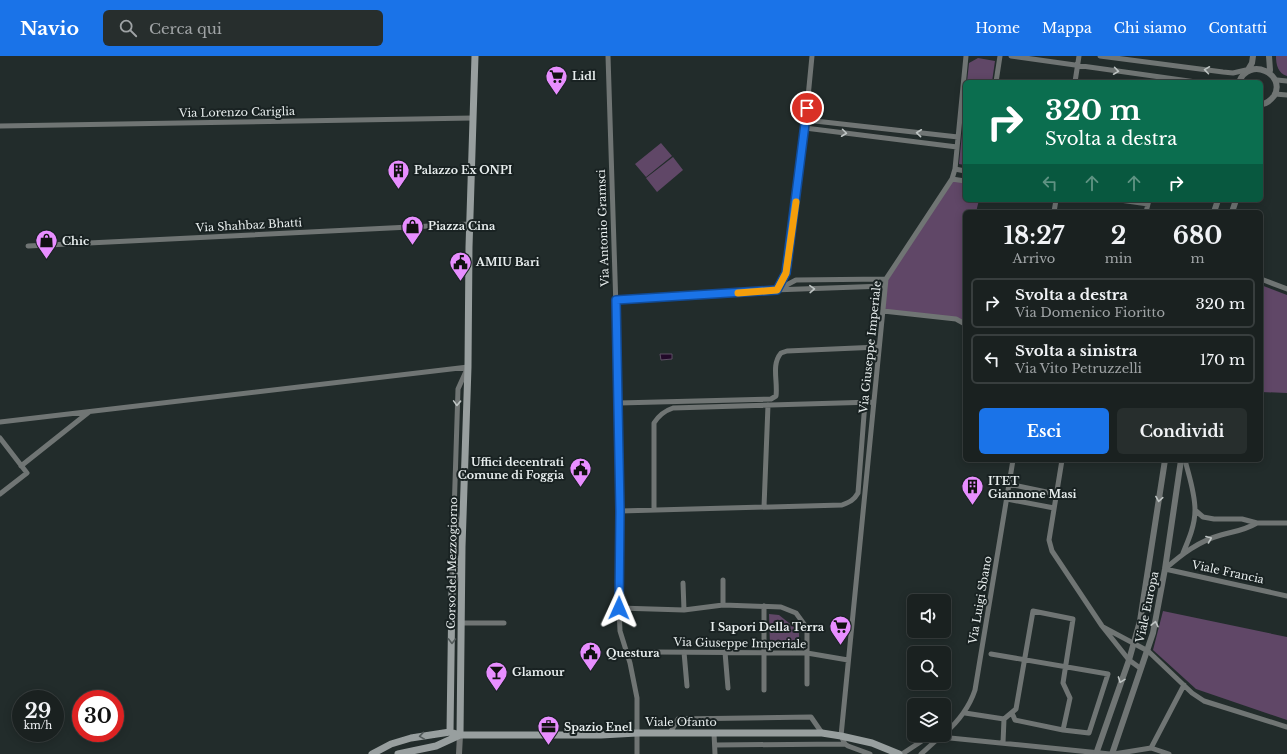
<!DOCTYPE html>
<html lang="it">
<style>
body{margin:0;font-family:"Libre Baskerville",serif;background:#272e2d;color:#f1f3f6;height:100vh;display:flex;flex-direction:column;font-size:15px;white-space:nowrap}
*{box-sizing:border-box;margin:0}
p{font-size:13px;color:#9fa3a5}
.icon{flex:none;width:22px;height:22px;fill:none;stroke:currentColor;stroke-width:2;stroke-linecap:round;stroke-linejoin:round}
.map{position:relative;flex:1;overflow:hidden}
.panel{position:absolute;left:963px;top:154px;width:300px;height:252px;display:flex;flex-direction:column;background:#1a2120;border-radius:6px;box-shadow:0 2px 10px #0003,0 0 0 1px #383e3e}
.panel>*{flex:none}
.banner{position:absolute;left:963px;top:24px;width:300px;height:122px;border-radius:6px;box-shadow:0 2px 10px #0003,0 0 0 1px #383e3e;background:#0b6e4f;color:#fff;overflow:hidden}
.controls{position:absolute;left:907px;top:538px;display:grid;gap:8px}
.controls a{display:grid;place-items:center;width:44px;height:44px;border-radius:6px;background:#1a2120;box-shadow:0 2px 10px #0003,0 0 0 1px #383e3e;font-size:20px}
.speed{position:absolute;left:12px;top:634px;display:flex;gap:8px;font-size:20px;font-weight:700;text-align:center}
.speed>*{display:grid;place-content:center;width:52px;height:52px;border-radius:50%;background:#1a2120;box-shadow:0 2px 10px #0003,0 0 0 1px #383e3e;line-height:1}
.speed small{font-size:10px;font-weight:400}
.speed .limit{border:6px solid #d22;background:#fff;color:#111}
.pin{position:absolute;display:grid;place-items:center;width:34px;height:34px;color:#fff;margin:-17px;border:2px solid #fff;border-radius:50%;box-shadow:0 1px 4px #0007}
.me{position:absolute;width:44px;margin:-22px;rotate:1deg;stroke-linejoin:round;filter:drop-shadow(0 0 3px #0008)}
.turn{display:flex;align-items:center;gap:14px;height:84px;padding:0 16px;font-size:18px}
.turn .icon{width:52px;height:52px;stroke-width:2.5}
.turn b{display:block;font-size:28px;line-height:34px}
.lanes{display:flex;align-items:center;height:38px;padding:0 16px;background:#0003;justify-content:center;gap:20px;direction:ltr}
.lanes .off{opacity:.35}
.eta{display:flex;justify-content:space-evenly;align-items:center;height:68px;text-align:center}
.eta b{font-size:24px;font-weight:700;line-height:28px}
.primary-button{display:flex;gap:8px;margin-top:auto;padding:8px 16px}
.primary-button a{flex:1;height:46px;border-radius:6px;background:#1a73e8;color:#fff;font-size:16px;font-weight:700;line-height:46px;text-align:center}
.primary-button a+a{background:#272e2d;color:#f1f3f6}
ul{padding:0;list-style:none}
li{display:flex;align-items:center;gap:12px;height:50px;margin:0 8px 6px;padding:0 8px;border:2px solid #383e3e;border-radius:6px}
li div{flex:1}
li b{display:block;font-size:15px}
li em{font-style:normal}
header{display:flex;align-items:center;gap:24px;box-sizing:border-box;height:56px;padding:0 20px;background:#1a73e8;color:#fff}
header strong{font-size:19px}
nav{display:flex;gap:22px;margin-inline-start:auto;font-size:14px}
.search{width:280px;height:36px;background:#272e2d;display:flex;align-items:center;gap:10px;box-sizing:border-box;padding:0 14px;border-radius:6px;color:#9fa3a5;font-size:15px}
.map>svg:first-child{display:block}
.green{fill:#604767}
.water{fill:#220929;stroke:#5d4e64}
.lines{fill:none;stroke-linecap:round;stroke-linejoin:round}
.minor{stroke:#707574;stroke-width:5}
.tertiary{stroke:#707574;stroke-width:6}
.secondary{stroke:#989f9f;stroke-width:7}
.oneway{stroke:#bec4c3}
.oneway2{stroke:#525a5a}
.route-casing{stroke:#114b97;stroke-width:10}
.route{stroke:#1a73e8;stroke-width:7}
.slow{stroke:#f59e0b;stroke-width:7}
.labels{text-anchor:middle;dominant-baseline:central;stroke-width:4;stroke-linejoin:round;paint-order:stroke}
.poi-label{font-size:11px;font-weight:bold;fill:#e8eeee;stroke:#192222;text-anchor:start}
.street-label{font-size:11px;fill:#e8eeee;stroke:#192222}
</style>
<header>
<strong>Navio</strong>
<div class="search"><svg class="icon" aria-label="search" viewBox="0 0 24 24"><circle cx="10" cy="10" r="6"/><path d="M15 15l6 6"/></svg>Cerca qui</div>
<nav><a>Home</a><a>Mappa</a><a>Chi siamo</a><a>Contatti</a></nav>
</header>
<div class="map">
<svg width="1287" height="698" viewBox="0 0 1287 698">
<rect width="100%" height="100%" fill="#222c2b"/>
<path class="green" d="M 1276,0 L 1287,0 L 1287,20 C 1278,17 1276,9 1276,0 Z
M 978,2 L 995,5 L 992,26 L 967,26 L 969,7 Z
M 965,47 L 965,109 L 959,108 Z
M 661,87 L 672,100 L 646,121 L 635,108 Z
M 673,101 L 683,114 L 657,136 L 646,122 Z
M 952,123 L 965,127 L 965,144 L 979,144 L 976,156 L 965,156 L 965,268 L 956,263 L 883,255 L 886,223 Z
M 1261,229 L 1287,239 L 1287,337 L 1261,336 Z
M 1163,555 L 1287,581 L 1287,664 L 1196,633 L 1153,594 Z
M 769,558 L 779,559 L 799,575 L 799,590 L 770,591 Z"/>
<path class="water" d="M 660,298 L 672,298 L 672,303 L 661,304 Z"/>
<g class="lines">
<path class="minor" d="M 608,0 L 619,347 L 620,464 L 619,552 L 620,575 L 630,607 L 637,642 L 637,698
M 1011,0 L 1196,26
M 1100,0 L 1223,16 L 1233,17 L 1246,14
M 1277,24 L 1287,25
M 996,26 L 1000,0
M 1075,26 L 1079,0
M 1275,38 L 1287,39
M 806,64 L 958,81
M 0,70 L 473,62
M 805,72 L 957,91
M 955,113 L 965,115
M 952,123 L 965,125
M 1120,144 L 1148,148
M 1054,156 L 1056,144
M 1146,156 L 1149,144
M 28,190 L 470,168
M 1261,223 L 1287,233
M 777,234 L 786,217 L 805,72 L 812,0
M 777,234 L 796,224 L 886,223
M 616,244 L 773,234 L 885,230
M 883,255 L 956,263 L 965,268
M 619,347 L 771,343 L 776,340 C 778,325 771,309 781,297 L 787,295 L 879,291
M 0,366 L 468,311
M 0,382 L 27,417 L 0,438
M 1062,404 L 1049,484 L 1052,495 L 1102,570 L 1129,604 L 1140,612
M 21,410 L 89,356
M 1009,428 L 1056,438
M 1007,443 L 1054,452
M 764,451 L 768,349
M 654,454 L 654,367 C 659,359 664,355 673,352 L 874,346
M 1195,454 L 1203,461 L 1214,463 L 1242,463 L 1257,467 L 1287,467
M 620,455 L 842,449 C 850,446 854,444 858,437 L 865,346
M 456,456 L 460,478
M 1183,497 C 1189,483 1195,469 1195,454 C 1195,437 1189,420 1185,404
M 1165,513 L 1287,540
M 1165,513 C 1182,498 1199,485 1221,479 C 1235,475 1243,475 1257,467
M 452,521 L 458,333 L 467,313
M 683,527 L 684,554
M 723,549 L 723,524
M 764,550 L 764,634
M 619,552 L 684,554 L 723,549 L 781,551 L 796,557 L 804,568 L 807,577 L 807,628
M 462,567 L 504,567
M 1103,571 L 1148,595 L 1192,637 L 1204,645 L 1287,671
M 654,596 L 807,597 L 848,604
M 684,596 L 687,630
M 725,596 L 728,632
M 991,598 L 1108,618 L 1089,677 L 1063,674
M 965,657 L 1004,663 L 1003,687
M 1004,663 L 1016,653 L 1033,555 L 1073,563 L 1063,627 L 1070,642 L 1063,674 L 1015,664 L 1012,657
M 944,666 L 949,652
M 670,677 L 678,663 L 811,661 L 822,677
M 714,677 L 715,698
M 944,678 C 959,665 969,652 975,634 L 1013,404
M 940,681 L 1110,698
M 715,689 L 845,688
M 1151,692 L 1169,698
M 870,698 L 848,690 L 845,688 L 841,680 L 886,223 L 952,123 L 955,113 L 966,0
M 902,698 L 931,679
M 921,698 L 942,679
M 1114,698 L 1151,692 L 1184,629"/>
<path class="tertiary" d="M 1269,0 L 1270,14
M 1249,12 L 1252,7 L 1253,0
M 1239,26 C 1249,0 1287,18 1274,40 C 1270,45 1266,48 1261,48
M 1214,156 L 1218,144
M 1232,156 L 1236,144
M 459,698 L 460,679
M 1096,698 L 1129,604 L 1140,565 L 1165,404
M 1112,698 L 1153,577 L 1165,513 L 1181,404"/>
<path class="secondary" d="M 450,676 L 452,532 L 459,503
M 460,679 L 462,491 L 468,311 L 469,191 L 475,0
M 372,698 L 391,688 L 411,682 L 450,676 L 460,679 L 601,679 L 637,677 L 822,677 L 841,680 L 872,687 L 899,698
M 398,698 L 436,690 L 460,679"/>
</g>
<defs><path id="oneway-chevron" d="M-2-3.5L2.5 0L-2 3.5" fill="none" stroke-width="1.6" stroke-linecap="round" stroke-linejoin="round"/></defs>
<g class="oneway">
<use href="#oneway-chevron" transform="translate(1207 14) rotate(-172)"/>
<use href="#oneway-chevron" transform="translate(1116 15) rotate(8)"/>
<use href="#oneway-chevron" transform="translate(844 77) rotate(7)"/>
<use href="#oneway-chevron" transform="translate(919 77) rotate(-174)"/>
<use href="#oneway-chevron" transform="translate(812 233) rotate(-2)"/>
<use href="#oneway-chevron" transform="translate(457 347) rotate(92)"/>
<use href="#oneway-chevron" transform="translate(1159 443) rotate(99)"/>
<use href="#oneway-chevron" transform="translate(1209 483) rotate(-21)"/>
<use href="#oneway-chevron" transform="translate(1155 568) rotate(-78)"/>
<use href="#oneway-chevron" transform="translate(1121 624) rotate(110)"/>
</g>
<g class="oneway2">
<use href="#oneway-chevron" transform="translate(452 585) rotate(91)"/>
<use href="#oneway-chevron" transform="translate(422 680) rotate(171)"/>
</g>
<g class="lines">
<defs>
<path id="route" d="M 619,552 L 620,455 L 616,244 L 777,234 L 786,217 L 807,52"/>
</defs>
<use href="#route" class="route-casing"/>
<use href="#route" class="route"/>
<path class="slow" d="M 738,237 L 777,234 L 786,217 L 796,146"/>
</g>
<defs>
<symbol id="supermarket-pin" viewBox="-11 -11 22 30"><path d="M0 17L-7.5 6A9.5 9.5 0 1 1 7.5 6Z" fill="#e88eff" stroke="#192222"/><path d="M-6-5.5h2.5l.6 2H6L4.5 2H-2.5L-4.4-4H-6ZM-1.5 3.2a1.3 1.3 0 1 0 .1 0ZM3 3.2a1.3 1.3 0 1 0 .1 0Z" fill="#111"/></symbol>
<symbol id="building-pin" viewBox="-11 -11 22 30"><path d="M0 17L-7.5 6A9.5 9.5 0 1 1 7.5 6Z" fill="#e88eff" stroke="#192222"/><path d="M-4-6H4V6H1V3H-1V6H-4ZM-2.5-4.3h1.7v1.8h-1.7ZM.8-4.3h1.7v1.8H.8ZM-2.5-1h1.7V.8h-1.7ZM.8-1h1.7V.8H.8Z" fill="#111"/></symbol>
<symbol id="shop-pin" viewBox="-11 -11 22 30"><path d="M0 17L-7.5 6A9.5 9.5 0 1 1 7.5 6Z" fill="#e88eff" stroke="#192222"/><path d="M-5-2.5h2.3a2.7 3.5 0 0 1 5.4 0H5L5.5 6h-11ZM-1.5-2.5h3a1.5 2.3 0 0 0-3 0Z" fill="#111"/></symbol>
<symbol id="civic-pin" viewBox="-11 -11 22 30"><path d="M0 17L-7.5 6A9.5 9.5 0 1 1 7.5 6Z" fill="#e88eff" stroke="#192222"/><path d="M-.6-6.5H3V-4.5H.6V-3L4-1V1h2V6H-6V1h2V-1L-.6-3ZM-1.2 2.5V6h2.4V2.5Z" fill="#111"/></symbol>
<symbol id="bar-pin" viewBox="-11 -11 22 30"><path d="M0 17L-7.5 6A9.5 9.5 0 1 1 7.5 6Z" fill="#e88eff" stroke="#192222"/><path d="M-6-5H6L.8 .8V4.5H3.5V6h-7V4.5H-.8V.8Z" fill="#111"/></symbol>
<symbol id="office-pin" viewBox="-11 -11 22 30"><path d="M0 17L-7.5 6A9.5 9.5 0 1 1 7.5 6Z" fill="#e88eff" stroke="#192222"/><path d="M-6-3h4V-5.5h4V-3h4V5H-6ZM-1-4.5V-3h2v-1.5ZM-6 0V1H6V0Z" fill="#111"/></symbol>
</defs>
<g fill-rule="evenodd">
<use href="#supermarket-pin" x="544" y="8" width="25" height="34"/>
<use href="#building-pin" x="386" y="102" width="25" height="34"/>
<use href="#shop-pin" x="400" y="158" width="25" height="34"/>
<use href="#shop-pin" x="34" y="172" width="25" height="34"/>
<use href="#civic-pin" x="448" y="194" width="25" height="34"/>
<use href="#civic-pin" x="568" y="400" width="25" height="34"/>
<use href="#building-pin" x="960" y="418" width="25" height="34"/>
<use href="#supermarket-pin" x="828" y="558" width="25" height="34"/>
<use href="#civic-pin" x="578" y="584" width="25" height="34"/>
<use href="#bar-pin" x="484" y="604" width="25" height="34"/>
<use href="#office-pin" x="536" y="658" width="25" height="34"/>
</g>
<g class="labels">
<g class="poi-label">
<text x="572" y="20">Lidl</text>
<text x="414" y="114">Palazzo Ex ONPI</text>
<text x="428" y="170">Piazza Cina</text>
<text x="62" y="185">Chic</text>
<text x="476" y="206">AMIU Bari</text>
<text x="564" y="406" text-anchor="end">Uffici decentrati<tspan x="564" dy="13">Comune di Foggia</tspan></text>
<text x="988" y="425">ITET<tspan x="988" dy="13">Giannone Masi</tspan></text>
<text x="824" y="571" text-anchor="end">I Sapori Della Terra</text>
<text x="606" y="597">Questura</text>
<text x="512" y="616">Glamour</text>
<text x="564" y="671">Spazio Enel</text>
</g>
<g class="street-label">
<text transform="translate(237 56) rotate(-1)">Via Lorenzo Cariglia</text>
<text transform="translate(249 169) rotate(-3)">Via Shahbaz Bhatti</text>
<text transform="translate(603 172) rotate(-92)">Via Antonio Gramsci</text>
<text transform="translate(870 291) rotate(-84)">Via Giuseppe Imperiale</text>
<text transform="translate(452 507) rotate(-89)">Corso del Mezzogiorno</text>
<text transform="translate(1228 516) rotate(12)">Viale Francia</text>
<text transform="translate(980 544) rotate(-80)">Via Luigi Sbano</text>
<text transform="translate(1147 551) rotate(-78)">Viale Europa</text>
<text transform="translate(740 587) rotate(1)">Via Giuseppe Imperiale</text>
<text x="681" y="666">Viale Ofanto</text>
</g>
</g>
</svg>
<div class="controls">
<a><svg class="icon" aria-label="sound" viewBox="0 0 24 24"><path d="M4 9h4l5-4v14l-5-4H4zM17 9q2 3 0 6"/></svg></a>
<a><svg class="icon" aria-label="search" viewBox="0 0 24 24"><circle cx="10" cy="10" r="6"/><path d="M15 15l6 6"/></svg></a>
<a><svg class="icon" aria-label="layers" viewBox="0 0 24 24"><path d="M12 4l9 5-9 5-9-5zM3 14l9 5 9-5"/></svg></a>
</div>
<div class="speed"><div>29<small>km/h</small></div><div class="limit">30</div></div>
<div class="pin" style="left:807px;top:52px;background:#d93025"><svg class="icon" aria-label="arrive" viewBox="0 0 24 24"><path d="M6 21V4h12l-3 4 3 4H6"/></svg></div>
<svg class="me" style="left:619px;top:552px" viewBox="-20 -20 40 40"><path d="M0-17L14 15 0 8-14 15z" fill="#1a73e8" stroke="#fff" stroke-width="4"/></svg>
<div class="banner">
<div class="turn"><svg class="icon" aria-label="right" viewBox="0 0 24 24"><path d="M7 20v-9h11M14 6l5 5-5 5"/></svg><div><b>320 m</b>Svolta a destra</div></div>
<div class="lanes"><svg class="icon off" aria-label="left" viewBox="0 0 24 24"><path d="M17 20v-9H6M10 6l-5 5 5 5"/></svg><svg class="icon off" aria-label="ahead" viewBox="0 0 24 24"><path d="M12 20V5M6 11l6-6 6 6"/></svg><svg class="icon off" aria-label="ahead" viewBox="0 0 24 24"><path d="M12 20V5M6 11l6-6 6 6"/></svg><svg class="icon" aria-label="right" viewBox="0 0 24 24"><path d="M7 20v-9h11M14 6l5 5-5 5"/></svg></div>
</div>
<section class="panel">
<div class="eta">
<div><b>18:27</b><p>Arrivo</p></div>
<div><b>2</b><p>min</p></div>
<div><b>680</b><p>m</p></div>
</div>
<ul>
<li><svg class="icon" aria-label="right" viewBox="0 0 24 24"><path d="M7 20v-9h11M14 6l5 5-5 5"/></svg><div><b>Svolta a destra</b><p>Via Domenico Fioritto</p></div><em>320 m</em></li>
<li><svg class="icon" aria-label="left" viewBox="0 0 24 24"><path d="M17 20v-9H6M10 6l-5 5 5 5"/></svg><div><b>Svolta a sinistra</b><p>Via Vito Petruzzelli</p></div><em>170 m</em></li>
</ul>
<div class="primary-button"><a>Esci</a><a>Condividi</a></div>
</section>
</div>
